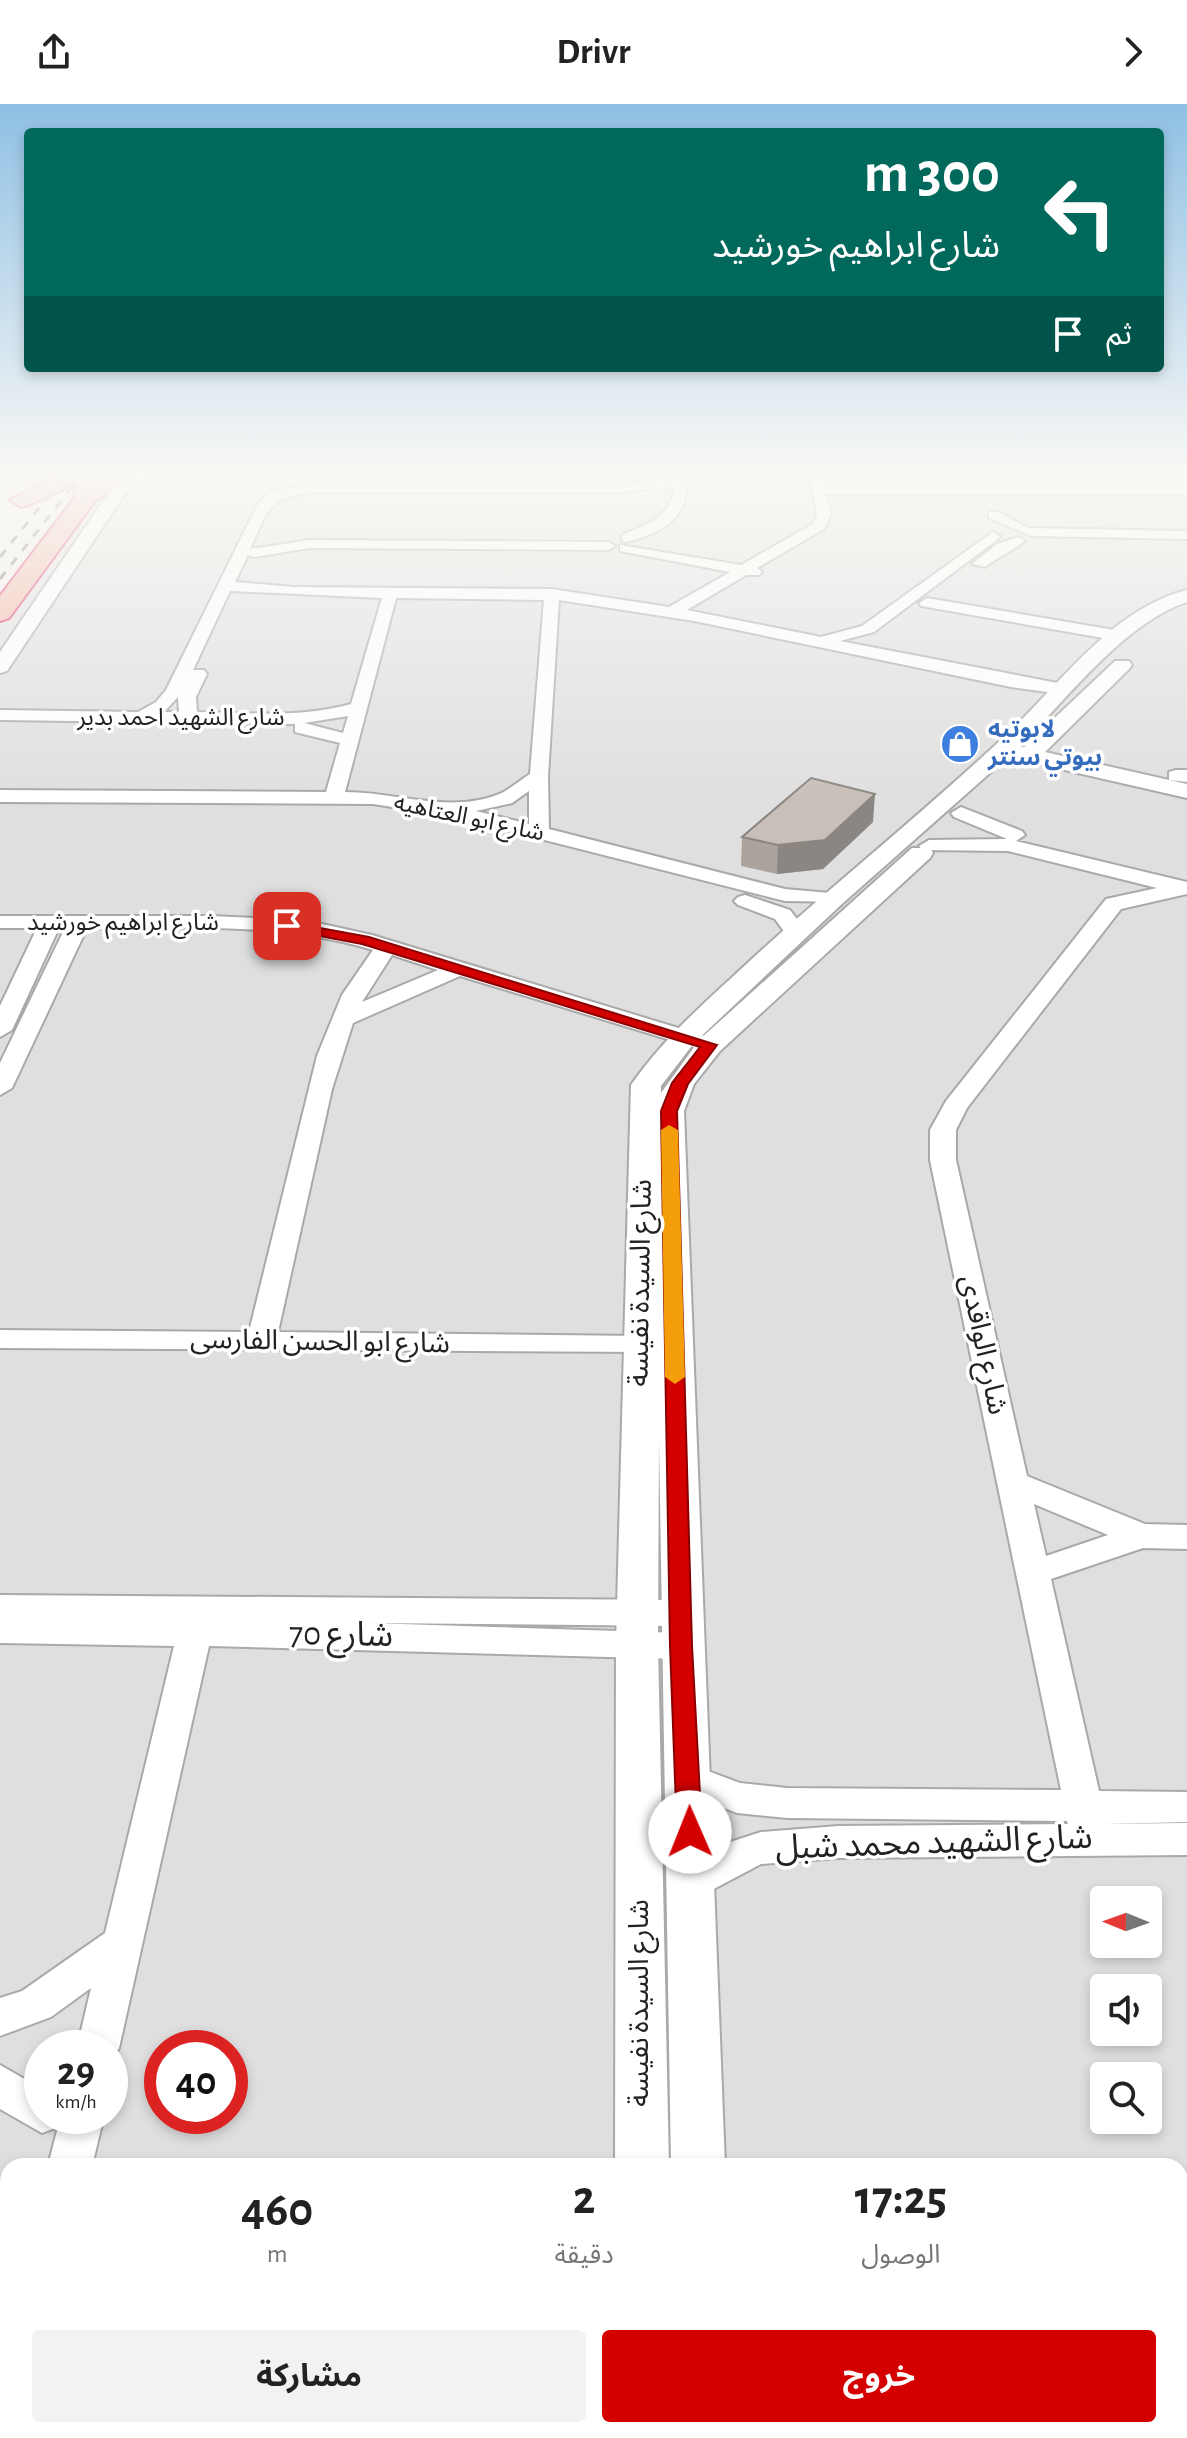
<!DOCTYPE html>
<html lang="ar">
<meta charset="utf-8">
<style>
body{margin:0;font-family:"Alegreya Sans","Noto Sans Arabic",sans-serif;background:#f2f2f2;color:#222;direction:rtl;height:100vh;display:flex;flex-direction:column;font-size:30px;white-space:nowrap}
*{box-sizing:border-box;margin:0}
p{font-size:26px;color:#767676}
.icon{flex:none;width:44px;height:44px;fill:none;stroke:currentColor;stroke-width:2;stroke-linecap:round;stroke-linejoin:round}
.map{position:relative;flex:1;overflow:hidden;direction:ltr}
.sheet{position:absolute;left:0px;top:2054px;width:1188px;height:280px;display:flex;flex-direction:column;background:#fff;border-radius:24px 24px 0 0;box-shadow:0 4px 12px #0003;direction:rtl}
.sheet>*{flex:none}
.guide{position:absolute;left:24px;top:24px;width:1140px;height:244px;border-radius:8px;box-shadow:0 4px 12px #0003;direction:rtl;background:#00695c;color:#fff;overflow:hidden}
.needle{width:52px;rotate:271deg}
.buttons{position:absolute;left:1090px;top:1782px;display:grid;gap:16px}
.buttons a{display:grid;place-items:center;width:72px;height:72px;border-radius:8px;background:#fff;box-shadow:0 4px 12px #0003;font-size:40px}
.speed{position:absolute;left:24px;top:1926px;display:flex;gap:16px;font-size:40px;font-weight:700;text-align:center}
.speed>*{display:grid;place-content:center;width:104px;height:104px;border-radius:50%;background:#fff;box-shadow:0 4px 12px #0003;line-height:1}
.speed small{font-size:20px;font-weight:400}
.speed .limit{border:12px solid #d22;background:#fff;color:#111}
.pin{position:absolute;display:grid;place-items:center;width:68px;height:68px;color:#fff;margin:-34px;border-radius:16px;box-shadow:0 4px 12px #0006}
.me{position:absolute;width:88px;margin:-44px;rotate:359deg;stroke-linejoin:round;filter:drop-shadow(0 0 6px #0008)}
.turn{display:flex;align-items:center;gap:28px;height:168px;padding:0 32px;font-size:36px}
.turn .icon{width:104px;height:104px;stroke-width:2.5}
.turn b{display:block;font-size:56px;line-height:68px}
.then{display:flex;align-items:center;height:76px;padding:0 32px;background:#0003;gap:16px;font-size:30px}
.eta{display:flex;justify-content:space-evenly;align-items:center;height:136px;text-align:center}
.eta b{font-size:48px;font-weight:700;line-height:56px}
.action{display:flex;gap:16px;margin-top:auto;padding:16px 32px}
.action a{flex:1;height:92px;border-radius:8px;background:#d40000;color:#fff;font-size:32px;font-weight:700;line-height:92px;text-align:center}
.action a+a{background:#f2f2f2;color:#222}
header{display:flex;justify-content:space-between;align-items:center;height:104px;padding:0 32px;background:#fff;font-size:36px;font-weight:700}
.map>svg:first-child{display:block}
.residential{fill:#e0dfdf;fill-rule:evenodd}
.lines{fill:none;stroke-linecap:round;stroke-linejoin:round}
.minor-casing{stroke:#a9a9a9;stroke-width:4}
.tertiary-casing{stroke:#a9a9a9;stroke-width:4}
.trunk-casing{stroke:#dc2a67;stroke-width:4}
.minor{fill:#fff;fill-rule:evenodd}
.tertiary{fill:#fff;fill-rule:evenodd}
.trunk{fill:#f2b4a3;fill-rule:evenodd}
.rail{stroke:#707070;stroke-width:3;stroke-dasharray:9 9;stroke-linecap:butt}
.wall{fill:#aba49e}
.shaded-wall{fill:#8b8681}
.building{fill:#c7bfb8;stroke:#8b8681;stroke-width:2}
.route{fill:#d40000;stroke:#8a0000;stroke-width:2}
.slow{fill:#f59e0b}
.labels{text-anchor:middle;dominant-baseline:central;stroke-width:7;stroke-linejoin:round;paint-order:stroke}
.far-street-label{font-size:24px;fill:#222;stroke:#fff}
.far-shop-label{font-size:24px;font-weight:bold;fill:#366cbe;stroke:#fff;text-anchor:start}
.street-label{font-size:28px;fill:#222;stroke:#fff}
.near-street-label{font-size:34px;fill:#222;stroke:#fff}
</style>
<header><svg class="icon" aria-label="forward" viewBox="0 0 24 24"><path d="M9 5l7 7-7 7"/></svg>Drivr<svg class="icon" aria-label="share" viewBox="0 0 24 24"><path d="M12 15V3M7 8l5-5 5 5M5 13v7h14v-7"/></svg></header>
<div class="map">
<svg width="1187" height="2334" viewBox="0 0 1187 2334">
<rect width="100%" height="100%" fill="#f2efe9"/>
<path class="residential" d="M 106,369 L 1187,369 L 1187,2334 L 0,2334 L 0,510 ZM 1104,1796 L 1148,1796 L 1148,1840 L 1104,1840 ZM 1104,1884 L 1148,1884 L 1148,1928 L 1104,1928 ZM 42,1944 L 110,1944 L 110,2012 L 42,2012 ZM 162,1944 L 230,1944 L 230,2012 L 162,2012 ZM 1104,1972 L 1148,1972 L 1148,2016 L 1104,2016 ZM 8,2062 L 1180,2062 L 1180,2326 L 8,2326 Z"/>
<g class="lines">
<defs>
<path id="minor" d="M 674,369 L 688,369 C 688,413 669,426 627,438 L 622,437 L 622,431 C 648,419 671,414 674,383 L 620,388 L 314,388 C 265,396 270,403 250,445 L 310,436 L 608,438 L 615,442 L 608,446 L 310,444 L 254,453 L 248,451 L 235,478 L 294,483 L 552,485 L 669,503 L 730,468 L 625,448 L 620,447 L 620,441 L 741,461 L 813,420 L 817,410 L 809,369 L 821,369 L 824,382 L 1187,383 L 1187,391 L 826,390 L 831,410 L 824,425 L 757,464 L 762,468 L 759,471 L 746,471 L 687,506 L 821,533 L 862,522 L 993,428 L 1000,432 L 998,435 L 874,528 L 840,537 L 1068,581 L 1068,589 L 1062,590 L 1011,583 L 694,517 L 559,496 L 548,672 L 549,725 L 785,785 L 841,790 L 845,794 L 841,798 L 785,797 L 450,712 L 373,700 L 0,698 L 0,686 L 326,688 L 340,639 L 295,628 L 295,620 L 0,616 L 0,606 L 138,608 L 156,598 L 166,586 L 258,400 L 272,387 L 314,380 L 620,380 L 674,375 ZM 230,487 L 382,494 L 351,600 C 301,614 248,609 197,608 L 196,593 L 207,570 L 204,566 L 193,566 ZM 396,494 L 544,496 L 530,670 C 520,676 509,686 499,690 C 450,710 396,688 345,688 ZM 178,593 L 179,608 L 164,608 ZM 348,612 L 343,629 L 304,619 ZM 529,687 L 529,720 L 476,707 L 512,699 Z
M 989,408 L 999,408 L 1028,424 L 1187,427 L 1187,435 L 1031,432 L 989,414 Z
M 1018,433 L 1025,437 C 1014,446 998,453 985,463 L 972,460 L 997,440 Z
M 927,494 L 1120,527 L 1128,532 L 1120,537 L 921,502 L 919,499 Z
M 1176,666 L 1187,666 L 1187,678 L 1169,676 L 1169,668 Z
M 961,703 L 1022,727 L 1025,731 L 1016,737 L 1187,778 L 1187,790 L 1121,805 L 967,1004 L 956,1026 L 956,1056 L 1027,1372 L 1145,1420 L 1187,1421 L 1187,1445 L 1143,1444 L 1051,1475 L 1099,1687 L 1187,1688 L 1187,1718 L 1106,1720 L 1187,1719 L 1187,1751 L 838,1754 L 761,1760 L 691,1797 L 677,1792 L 671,1780 L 677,1768 L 724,1740 L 761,1728 L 838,1722 L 1068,1720 L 1067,1717 L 787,1714 L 737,1709 L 676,1686 L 670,1675 L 676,1664 L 689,1660 L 740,1679 L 787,1684 L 1061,1686 L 930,1056 L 930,1026 L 946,997 L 1106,795 L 1157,784 L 1008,747 L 922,746 L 919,742 L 929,736 L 1007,735 L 954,713 L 951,709 ZM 1034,1400 L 1108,1431 L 1046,1452 Z
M 745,791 L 790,806 L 807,828 L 804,833 L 788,833 L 775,815 L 738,801 L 734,797 L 738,793 Z
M 0,812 L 211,812 L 304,816 L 372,831 L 718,936 L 722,941 L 710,948 L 460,872 L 353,919 L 332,985 L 278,1228 L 640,1232 L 650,1234 L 655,1241 L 650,1248 L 0,1244 L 0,1226 L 249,1228 L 317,952 L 342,891 L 373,846 C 281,818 182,824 87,824 L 12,984 L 0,991 L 0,959 L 65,824 L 59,824 L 12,926 L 0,933 L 0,902 L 37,824 L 0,824 ZM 392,851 L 438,866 L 362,898 Z
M 0,1491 L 680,1496 L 692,1500 L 697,1509 L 692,1518 L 680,1522 L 370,1519 L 681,1529 L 693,1533 L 698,1542 L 693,1551 L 681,1555 L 209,1542 L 119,1944 L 110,1959 L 110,1944 L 77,1944 L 91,1884 L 51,1913 L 0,1932 L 0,1894 L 22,1887 L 105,1829 L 174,1542 L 0,1539 Z
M 0,1961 L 42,1985 L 42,2012 L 104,2012 L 92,2062 L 48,2062 L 58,2023 L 42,2029 L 0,2005 Z
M 1180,2089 L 1187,2089 L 1187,2133 L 1180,2133 Z
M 1180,2159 L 1187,2162 L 1187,2239 L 1180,2236 Z
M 8,2301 L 8,2326 L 33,2326 L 31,2334 L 0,2334 L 0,2305 Z"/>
<path id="tertiary" d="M 134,369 L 152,369 L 124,391 L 7,567 L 0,569 L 0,548 L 112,384 Z
M 1187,486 L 1187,498 C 1124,519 1066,596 1020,642 L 1024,643 L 1115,557 L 1129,557 L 1132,561 L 1129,565 L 1045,648 L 1187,680 L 1187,694 L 1034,659 L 1025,662 L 1008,653 L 843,799 L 694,939 L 661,982 L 661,989 L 700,935 L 912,744 L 930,744 L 933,749 L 930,754 L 720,947 L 694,980 L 684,1007 L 725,2062 L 671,2062 L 659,1336 L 658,1540 L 669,2062 L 615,2062 L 616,1540 L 631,981 C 665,932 710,894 753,854 C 835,779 923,709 1004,633 C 1059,582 1111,505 1187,486 Z
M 614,2326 L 674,2326 L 674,2334 L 614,2334 Z
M 678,2326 L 738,2326 L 738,2334 L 678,2334 Z"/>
<path id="trunk" d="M 61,369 L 101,369 L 103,373 L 111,369 L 136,369 L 95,397 L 9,514 L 0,517 L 0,492 L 76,392 L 73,385 L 78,378 L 29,401 L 21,403 L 10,396 Z"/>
</defs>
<use href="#minor" class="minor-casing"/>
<use href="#tertiary" class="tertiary-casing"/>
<use href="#trunk" class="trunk-casing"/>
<use href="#minor" class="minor"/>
<use href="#tertiary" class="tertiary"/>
<use href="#trunk" class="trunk"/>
<path class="rail" d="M 0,453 L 67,369
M 0,475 L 83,369"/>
</g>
<path class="wall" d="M 873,718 L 823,765 L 777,770 L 741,762 L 742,733 Z"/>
<path class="shaded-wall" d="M 875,690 L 873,718 L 823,765 L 777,770 L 778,741 Z"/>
<path class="building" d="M 811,674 L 875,690 L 825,736 L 778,741 L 742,733 Z"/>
<linearGradient id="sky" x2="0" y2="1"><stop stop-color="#8fc0e4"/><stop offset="0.53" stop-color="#f9f8f5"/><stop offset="1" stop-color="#f9f8f5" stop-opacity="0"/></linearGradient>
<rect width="1187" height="696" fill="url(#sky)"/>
<path class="route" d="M 287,818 L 369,833 L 717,941 L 688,980 L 677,1007 L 692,1542 L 702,1728 L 699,1735 L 690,1738 L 681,1735 L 677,1728 L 670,1542 L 661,1007 L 672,979 L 700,943 L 362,840 L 282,825 L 282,819 Z"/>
<path class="slow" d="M 669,1021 L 678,1026 L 685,1273 L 675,1280 L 665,1273 L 661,1026 Z"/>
<defs>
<symbol id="shop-disc" viewBox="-11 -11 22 22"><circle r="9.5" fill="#3f7fe0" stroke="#fff"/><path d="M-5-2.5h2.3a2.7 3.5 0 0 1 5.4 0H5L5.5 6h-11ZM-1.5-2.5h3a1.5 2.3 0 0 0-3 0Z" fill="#fff"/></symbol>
</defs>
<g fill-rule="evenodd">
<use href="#shop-disc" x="938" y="618" width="44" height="44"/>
</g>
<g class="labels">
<g class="far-street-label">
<text x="181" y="614">شارع الشهيد احمد بدير</text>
<text transform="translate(469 714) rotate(12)">شارع ابو العتاهيه</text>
<text x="123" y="819">شارع ابراهيم خورشيد</text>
</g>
<g class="far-shop-label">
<text x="988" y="626">لابوتيه<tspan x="988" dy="28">بيوتي سنتر</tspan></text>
</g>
<g class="street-label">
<text transform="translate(641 1179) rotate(-89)">شارع السيدة نفيسة</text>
<text transform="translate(320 1238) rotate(1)">شارع ابو الحسن الفارسى</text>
<text transform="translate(983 1241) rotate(78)">شارع الواقدى</text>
<text transform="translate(640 1899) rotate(-90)">شارع السيدة نفيسة</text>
</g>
<g class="near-street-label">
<text transform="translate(341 1531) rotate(1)">شارع 70</text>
<text transform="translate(934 1739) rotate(-2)">شارع الشهيد محمد شبل</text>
</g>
</g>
</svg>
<div class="buttons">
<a><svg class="needle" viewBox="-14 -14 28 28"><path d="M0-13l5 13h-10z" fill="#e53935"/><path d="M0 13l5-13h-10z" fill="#767676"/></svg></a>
<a><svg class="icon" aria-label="sound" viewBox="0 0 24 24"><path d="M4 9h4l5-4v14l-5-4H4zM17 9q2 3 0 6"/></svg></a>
<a><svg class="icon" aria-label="search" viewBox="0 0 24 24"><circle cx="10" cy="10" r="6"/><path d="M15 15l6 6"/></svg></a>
</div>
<div class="speed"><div>29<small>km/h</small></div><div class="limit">40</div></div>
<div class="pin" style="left:287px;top:822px;background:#d93025"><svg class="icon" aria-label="arrive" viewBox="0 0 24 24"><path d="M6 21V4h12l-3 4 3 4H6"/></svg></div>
<svg class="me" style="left:690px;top:1728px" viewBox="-20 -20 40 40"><circle r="19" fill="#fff"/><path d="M0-13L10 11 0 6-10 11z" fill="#d40000"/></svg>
<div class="guide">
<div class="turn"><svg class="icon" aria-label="left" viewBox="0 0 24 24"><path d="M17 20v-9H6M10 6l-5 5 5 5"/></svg><div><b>300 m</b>شارع ابراهيم خورشيد</div></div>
<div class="then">ثم<svg class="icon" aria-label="arrive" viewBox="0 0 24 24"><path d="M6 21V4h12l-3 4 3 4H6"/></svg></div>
</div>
<section class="sheet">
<div class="eta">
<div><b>17:25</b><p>الوصول</p></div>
<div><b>2</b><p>دقيقة</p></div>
<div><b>460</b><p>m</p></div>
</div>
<div class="action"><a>خروج</a><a>مشاركة</a></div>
</section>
</div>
